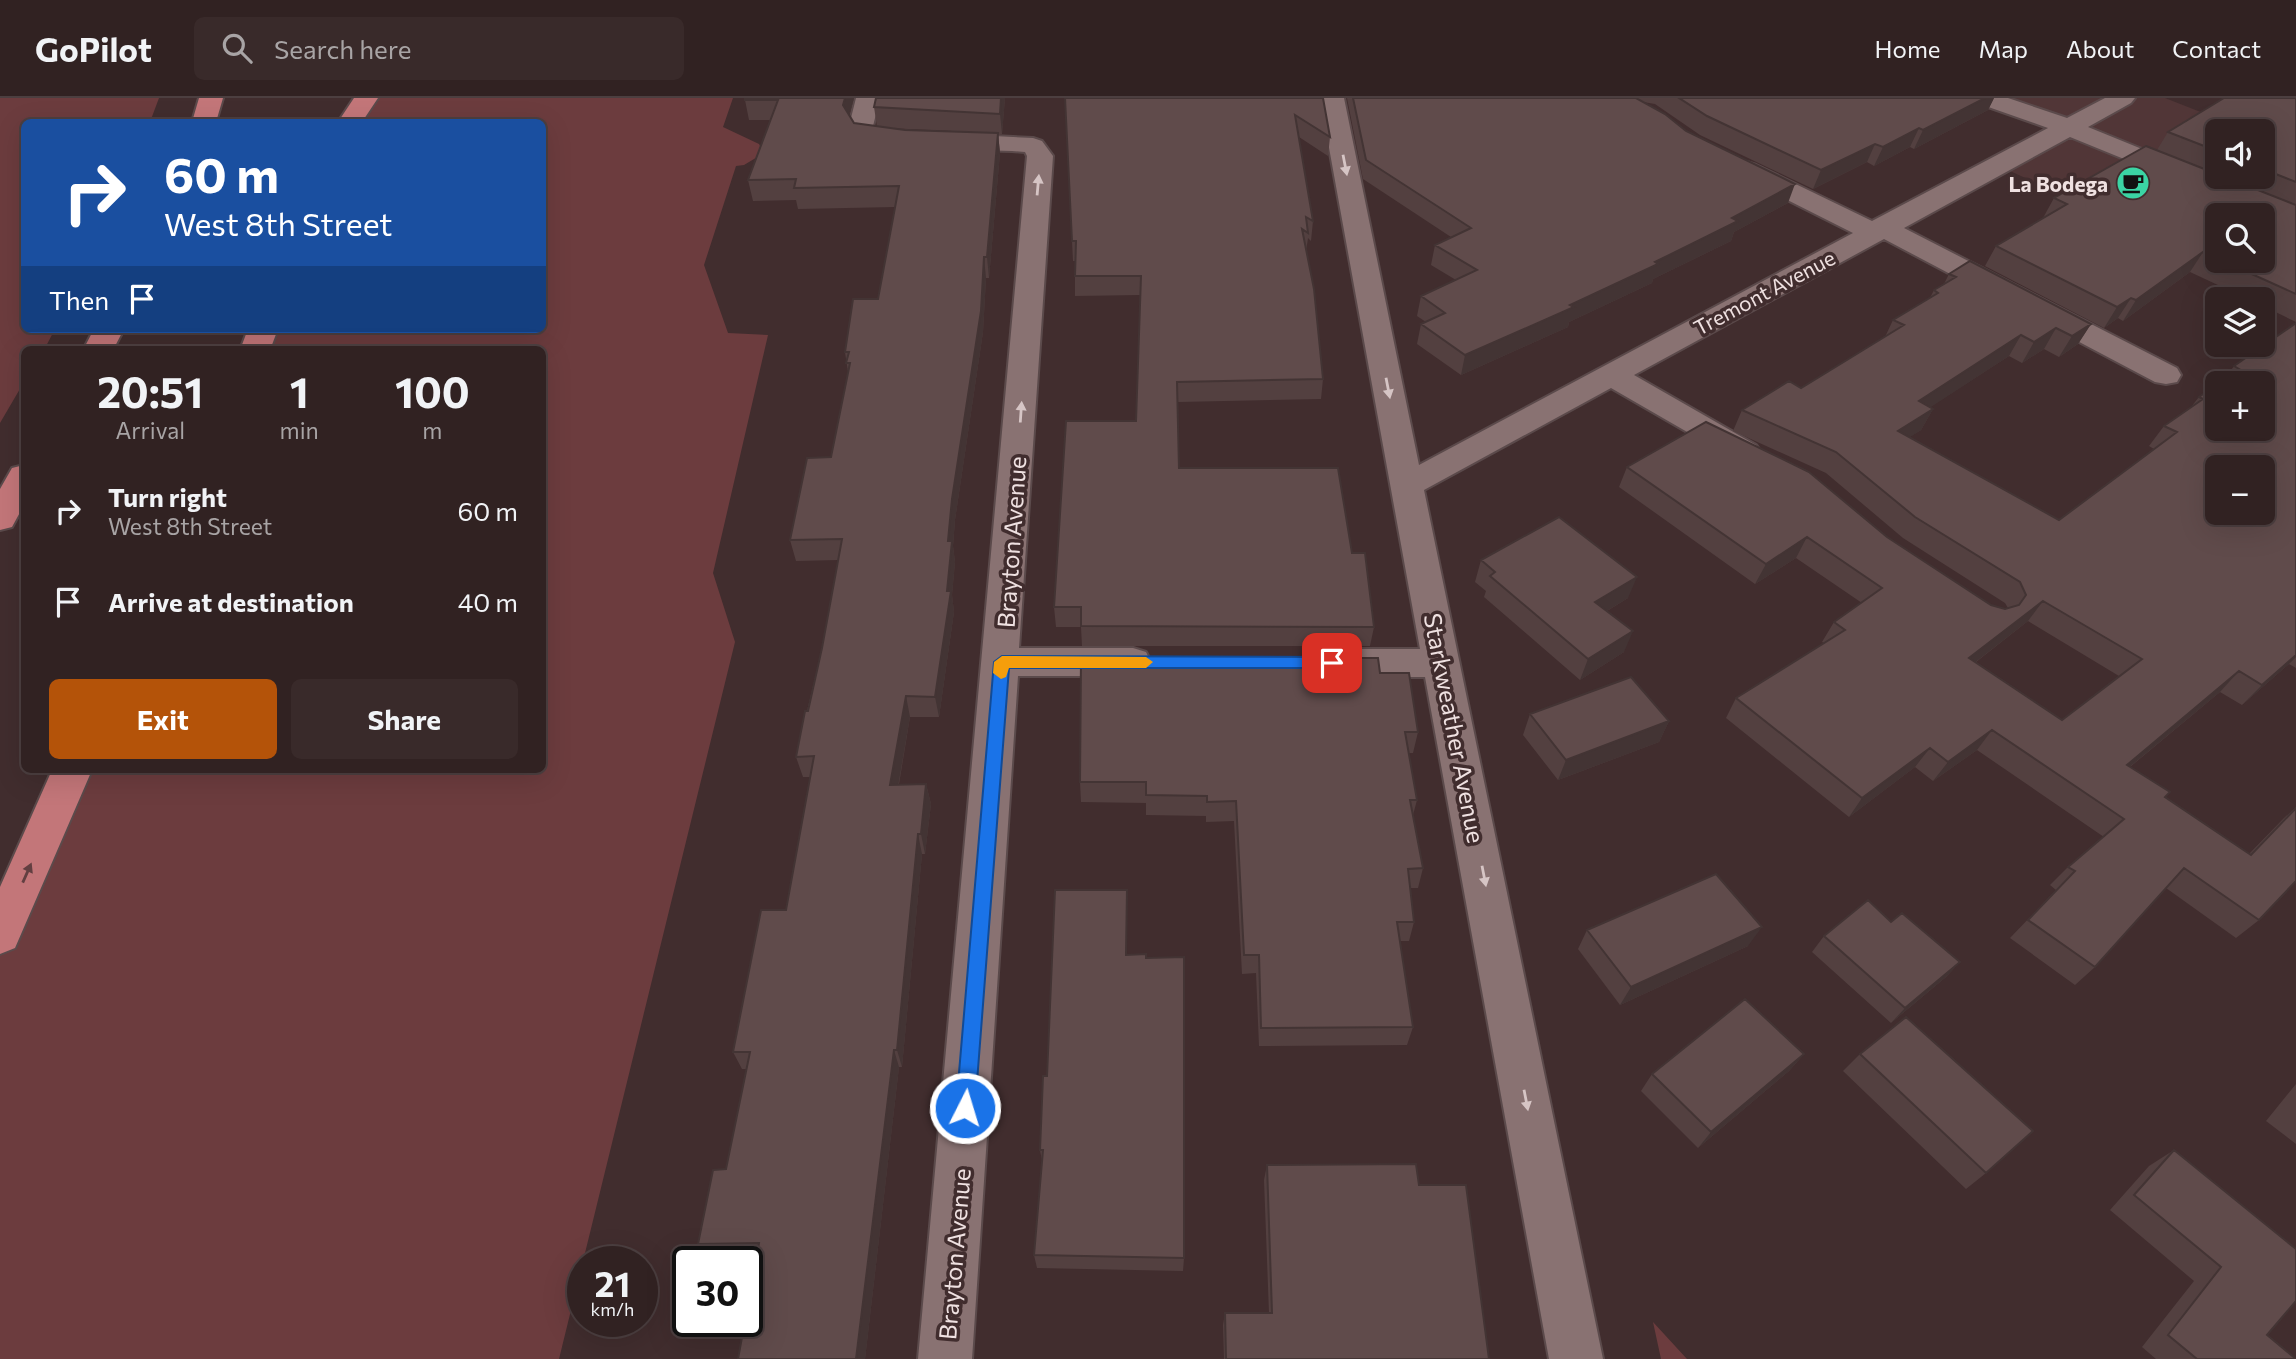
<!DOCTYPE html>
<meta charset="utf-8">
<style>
body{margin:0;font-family:Commissioner,sans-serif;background:#392a2a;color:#f1f3f6;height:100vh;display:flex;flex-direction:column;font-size:26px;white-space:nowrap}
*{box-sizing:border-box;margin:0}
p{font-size:23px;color:#a8a4a5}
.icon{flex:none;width:38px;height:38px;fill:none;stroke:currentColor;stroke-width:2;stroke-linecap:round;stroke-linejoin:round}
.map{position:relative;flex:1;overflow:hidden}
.sheet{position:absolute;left:21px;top:248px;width:525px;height:427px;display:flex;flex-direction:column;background:#312222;border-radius:10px;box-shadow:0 7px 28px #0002,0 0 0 2px #4c3f40}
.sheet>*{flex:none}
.hud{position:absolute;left:21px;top:21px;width:525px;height:214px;border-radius:10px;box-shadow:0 7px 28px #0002,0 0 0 2px #4c3f40;background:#1a4fa0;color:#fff;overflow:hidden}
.tools{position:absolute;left:2205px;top:21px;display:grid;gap:14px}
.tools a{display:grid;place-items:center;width:70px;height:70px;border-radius:10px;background:#312222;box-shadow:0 7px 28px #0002,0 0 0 2px #4c3f40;font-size:35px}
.speed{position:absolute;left:567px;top:1148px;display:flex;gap:14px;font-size:35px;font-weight:700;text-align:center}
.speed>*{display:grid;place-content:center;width:91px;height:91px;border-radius:50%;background:#312222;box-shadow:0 7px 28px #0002,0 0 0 2px #4c3f40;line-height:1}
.speed small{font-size:18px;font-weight:400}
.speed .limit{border:4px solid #111;border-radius:10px;background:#fff;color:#111}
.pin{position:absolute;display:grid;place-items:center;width:60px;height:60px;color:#fff;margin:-30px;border-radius:14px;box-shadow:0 4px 10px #0006}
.me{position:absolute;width:77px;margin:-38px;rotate:5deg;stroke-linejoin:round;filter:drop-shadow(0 0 5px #0008)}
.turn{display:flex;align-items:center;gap:24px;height:147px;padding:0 28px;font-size:32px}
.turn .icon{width:91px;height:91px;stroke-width:2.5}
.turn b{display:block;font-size:49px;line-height:60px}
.then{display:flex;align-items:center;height:66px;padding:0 28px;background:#0003;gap:14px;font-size:26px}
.eta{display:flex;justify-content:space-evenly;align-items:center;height:119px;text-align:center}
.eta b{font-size:42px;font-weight:700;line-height:49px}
.cta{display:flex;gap:14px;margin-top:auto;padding:14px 28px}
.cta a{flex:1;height:80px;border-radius:10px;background:#b45309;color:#fff;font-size:28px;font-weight:700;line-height:80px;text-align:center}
.cta a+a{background:#392a2a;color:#f1f3f6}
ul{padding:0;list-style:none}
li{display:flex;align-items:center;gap:21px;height:91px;padding:0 28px}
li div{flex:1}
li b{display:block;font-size:26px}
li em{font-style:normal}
header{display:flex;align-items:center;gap:42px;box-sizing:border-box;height:98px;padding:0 35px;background:#312222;border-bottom:2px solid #4c3f40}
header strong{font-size:33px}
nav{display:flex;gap:38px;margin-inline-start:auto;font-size:24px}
.search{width:490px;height:63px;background:#392a2a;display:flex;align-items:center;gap:18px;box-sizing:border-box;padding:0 24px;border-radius:10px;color:#a8a4a5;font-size:26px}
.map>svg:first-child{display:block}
.built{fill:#513637}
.green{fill:#6c3c3e}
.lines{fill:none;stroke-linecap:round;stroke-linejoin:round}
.minor-casing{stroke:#5b4a4b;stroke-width:4}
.highway-casing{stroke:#5b4a4b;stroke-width:4}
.minor{fill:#897272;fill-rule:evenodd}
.highway{fill:#c37679;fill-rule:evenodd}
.wall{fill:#534040;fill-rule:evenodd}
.shaded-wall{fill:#433434}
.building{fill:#604b4b;stroke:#433434;stroke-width:2;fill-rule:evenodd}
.oneway{fill:#d6c5c5}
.oneway2{fill:#623f41}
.route{fill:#1a73e8;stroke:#114b97;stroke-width:2}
.slow{fill:#f59e0b}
.labels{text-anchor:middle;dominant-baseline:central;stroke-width:7;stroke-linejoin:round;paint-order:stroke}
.far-poi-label{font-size:21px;font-weight:bold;fill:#efe1e1;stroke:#412d2e;text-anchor:end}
.far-street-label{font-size:21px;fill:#efe1e1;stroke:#412d2e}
.street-label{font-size:24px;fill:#efe1e1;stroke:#412d2e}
</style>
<header>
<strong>GoPilot</strong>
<div class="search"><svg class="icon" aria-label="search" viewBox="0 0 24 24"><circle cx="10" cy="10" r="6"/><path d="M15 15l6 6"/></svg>Search here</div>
<nav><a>Home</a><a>Map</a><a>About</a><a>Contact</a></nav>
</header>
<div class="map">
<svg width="2296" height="1261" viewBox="0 0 2296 1261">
<rect width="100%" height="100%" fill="#412d2e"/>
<path class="built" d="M 1985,0 L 2165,0 L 2249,33 L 2217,33 L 2217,79 L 2263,79 L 2296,52 L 2255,106 L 2217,117 L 2182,152 L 1997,67 L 2067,29 Z"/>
<path class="green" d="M 0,0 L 159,0 L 150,24 L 24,24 L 24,231 L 55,231 L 44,252 L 24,252 L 24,284 L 0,325 Z
M 356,0 L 733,0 L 723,29 L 759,46 L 764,55 L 744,67 L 736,68 L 704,167 L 728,235 L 768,237 L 713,475 L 735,544 L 559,1261 L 0,1261 L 0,812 L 68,672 L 542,672 L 542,252 L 270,252 L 279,231 L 542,231 L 542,24 L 349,24 Z
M 1653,1224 L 1687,1261 L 1661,1261 Z"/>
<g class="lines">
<defs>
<path id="minor" d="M 856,0 L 880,0 L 873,28 L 876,32 L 1033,40 L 1042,43 L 1053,58 L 1019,550 L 1133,550 L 1146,554 L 1151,564 L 1146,574 L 1133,578 L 1018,578 L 972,1261 L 918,1261 L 1027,58 L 1025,54 L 1012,53 L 908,50 L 858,43 L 849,28 Z
M 1320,0 L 1344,0 L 1419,367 L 1853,135 L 1738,77 L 1734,72 L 1738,67 L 1747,64 L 1756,67 L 1872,123 L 2048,30 L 1977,5 L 1973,0 L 2008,0 L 2067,20 L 2105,0 L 2135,0 L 2131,5 L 2088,29 L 2191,71 L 2195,76 L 2191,81 L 2182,84 L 2173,81 L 2070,39 L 1904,130 L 2177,270 L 2181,277 L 2177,284 L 2166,286 L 2155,284 L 1884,141 L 1634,277 L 1756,347 L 1761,354 L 1756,361 L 1745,364 L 1734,361 L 1611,290 L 1424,392 L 1603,1261 L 1549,1261 L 1425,579 L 1326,579 L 1313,575 L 1308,565 L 1313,555 L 1326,551 L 1420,551 Z"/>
<path id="highway" d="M 199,0 L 223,0 L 216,24 L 192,24 Z
M 354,0 L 378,0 L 362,24 L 338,24 Z
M 94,231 L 124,231 L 113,252 L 83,252 Z
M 248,231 L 278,231 L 270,252 L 240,252 Z
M 24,367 L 24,407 L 12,429 L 0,432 L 0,391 L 12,370 Z
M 52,672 L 92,672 L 15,850 L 0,856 L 0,789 Z"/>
</defs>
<use href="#minor" class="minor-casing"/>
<use href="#highway" class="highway-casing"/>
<use href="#minor" class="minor"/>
<use href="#highway" class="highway"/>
</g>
<path class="wall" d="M 854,0 L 849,17 L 854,25 L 877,29 L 874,9 L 876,0 L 1005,0 L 1002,36 L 998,36 L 1000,55 L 989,180 L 986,180 L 983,234 L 955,422 L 953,448 L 955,464 L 952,497 L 954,514 L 939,619 L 910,619 L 899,686 L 926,686 L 931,706 L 925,756 L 922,756 L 902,969 L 899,969 L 865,1261 L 738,1261 L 757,1159 L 709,1160 L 698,1146 L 726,1071 L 746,971 L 742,971 L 733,954 L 786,812 L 810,679 L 803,679 L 796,659 L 822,550 L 838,462 L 796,463 L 790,442 L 831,359 L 848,274 L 845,254 L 878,201 L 895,109 L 798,111 L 796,102 L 753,103 L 748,82 L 770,22 L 749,22 L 745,2 ZM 886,30 L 975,34 L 905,32 Z
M 1065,0 L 1323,0 L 1330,39 L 1328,58 L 1299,39 L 1313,123 L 1311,143 L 1308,140 L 1306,154 L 1323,281 L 1321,301 L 1178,304 L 1179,370 L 1352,455 L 1374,529 L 1370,548 L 1082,548 L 1081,529 L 1056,529 L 1054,509 L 1136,323 L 1140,197 L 1075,198 L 1075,163 L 1073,163 Z
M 1347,0 L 1994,0 L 1988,12 L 1914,51 L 1910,49 L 1874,68 L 1867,64 L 1813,91 L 1700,37 L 1655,6 L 1643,4 L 1686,33 L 1788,105 L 1734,134 L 1731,143 L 1653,181 L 1652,185 L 1569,224 L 1568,229 L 1461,277 L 1417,246 L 1421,226 L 1426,224 L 1417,218 L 1421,198 L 1456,182 L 1431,167 L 1435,147 L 1451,139 L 1363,81 Z
M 2296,0 L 2296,224 L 2263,208 L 2263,201 L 2248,201 L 2190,174 L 2123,223 L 2118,220 L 2104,230 L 1985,168 L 1996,148 L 2043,120 L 2054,100 L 2157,52 L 2168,34 ZM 2217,33 L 2263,33 L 2263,79 L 2217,79 ZM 2217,117 L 2263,163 L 2217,163 Z
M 1949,176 L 2091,226 L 2078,246 L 2059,259 L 2044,251 L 2022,265 L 2009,258 L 1930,309 L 1933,311 L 1921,332 L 1909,339 L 2059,422 L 2154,351 L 2149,348 L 2164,328 L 2191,309 L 2199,299 L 2225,281 L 2234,268 L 2296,225 L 2296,570 L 2289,566 L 2242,607 L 2220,594 L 2130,669 L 2165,699 L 2249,756 L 2284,720 L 2296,709 L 2296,783 L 2259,822 L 2236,840 L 2166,790 L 2095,869 L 2075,887 L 2010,840 L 2056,792 L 2050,787 L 2068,769 L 2104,739 L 1977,652 L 1933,683 L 1915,669 L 1849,719 L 1726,620 L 1736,600 L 1824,545 L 1822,544 L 1834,524 L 1862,505 L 1796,460 L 1755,486 L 1619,389 L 1627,369 L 1887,439 L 1991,507 L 2005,511 L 2008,510 L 2005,505 L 1903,440 L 1826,375 L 1733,333 L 1742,312 L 1801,290 L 1885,239 L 1893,222 L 1930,200 L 1934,192 L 1944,186 ZM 2028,523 L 2119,578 L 2062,622 L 1976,564 Z
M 1481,462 L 1628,500 L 1607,513 L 1624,554 L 1580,582 L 1484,499 L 1486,493 L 1475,484 Z
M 1380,575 L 1418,634 L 1413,655 L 1409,655 L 1417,702 L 1413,717 L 1423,770 L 1418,790 L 1410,790 L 1414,824 L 1409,843 L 1400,843 L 1413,929 L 1407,947 L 1259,948 L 1256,875 L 1242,876 L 1234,723 L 1206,724 L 1206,718 L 1146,717 L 1146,705 L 1081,704 L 1080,684 Z
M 1530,616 L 1669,623 L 1659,644 L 1558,682 L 1523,637 Z
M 1127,811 L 1127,857 L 1184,1160 L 1183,1173 L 1037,1170 L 1034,1157 L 1042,1063 L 1040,1052 Z
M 1891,824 L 1960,864 L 1946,879 L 1891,925 L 1812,854 L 1824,838 Z
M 1587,832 L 1748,848 L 1620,907 L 1578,851 Z
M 1804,956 L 1789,973 L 1698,1050 L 1641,993 L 1652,976 Z
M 1860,956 L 1986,1075 L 1966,1091 L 1843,973 Z
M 2296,986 L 2296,1046 L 2266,1023 Z
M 2174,1052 L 2267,1237 L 2296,1261 L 2156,1261 L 2142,1249 L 2194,1183 L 2110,1112 L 2149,1068 Z
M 1267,1067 L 1419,1087 L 1489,1261 L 1224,1261 L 1223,1227 L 1225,1215 L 1269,1215 L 1264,1082 Z"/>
<path class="shaded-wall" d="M 845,0 L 854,0 L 846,27 L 843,7 Z
M 1001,0 L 1005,0 L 1002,36 L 1000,16 Z
M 1985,0 L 1994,0 L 1988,12 L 1914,51 L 1923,32 Z
M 1919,30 L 1910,49 L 1874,68 L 1883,49 Z
M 998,35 L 1000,55 L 989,180 L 987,159 Z
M 1875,46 L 1867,64 L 1813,91 L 1821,72 Z
M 1795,86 L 1788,105 L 1734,134 L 1731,143 L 1653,181 L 1652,185 L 1569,224 L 1568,229 L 1461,277 L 1465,257 L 1570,207 L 1655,164 L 1732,120 Z
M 2203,154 L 2190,174 L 2123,223 L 2136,202 Z
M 984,159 L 986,180 L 983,234 L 955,422 L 953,448 L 955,464 L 952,497 L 954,514 L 939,619 L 935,599 L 947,493 L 948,443 L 952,401 Z
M 2131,200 L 2118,220 L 2104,230 L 2117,209 Z
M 2091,226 L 2078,246 L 2059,259 L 2072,238 Z
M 2056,230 L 2044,251 L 2022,265 L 2034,244 Z
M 2021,237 L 2009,258 L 1908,324 L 1919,303 Z
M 1933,311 L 1921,332 L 1887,354 L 1898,333 Z
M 1807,439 L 1796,460 L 1755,486 L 1766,466 Z
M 1637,479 L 1628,500 L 1587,525 L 1595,504 Z
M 2043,503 L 2028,523 L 1955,580 L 1969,560 Z
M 1633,533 L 1624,554 L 1580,582 L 1588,561 Z
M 2296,557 L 2296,559 L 2289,566 L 2242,607 L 2262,587 Z
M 2239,573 L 2220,594 L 2109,686 L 2127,667 Z
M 906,598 L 910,619 L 895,706 L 890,687 Z
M 1669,623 L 1659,644 L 1558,682 L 1566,662 Z
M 1992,632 L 1977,652 L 1933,683 L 1948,664 Z
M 1930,650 L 1915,669 L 1849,719 L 1862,700 Z
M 926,686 L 931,706 L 925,756 L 921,736 Z
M 918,736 L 922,756 L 902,969 L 897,952 Z
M 1762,829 L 1748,848 L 1620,907 L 1631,889 Z
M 1960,864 L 1946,879 L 1891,925 L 1905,910 Z
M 894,952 L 899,969 L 865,1261 L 856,1261 Z
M 1804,956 L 1789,973 L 1698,1050 L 1711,1034 Z"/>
<path class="building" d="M 745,0 L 845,0 L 843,7 L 854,25 L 905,32 L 998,35 L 987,159 L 984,159 L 981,213 L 952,401 L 948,443 L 952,443 L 947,493 L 951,493 L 935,599 L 906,598 L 890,687 L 926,686 L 921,736 L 918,736 L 897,952 L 894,952 L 856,1261 L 738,1261 L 745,1223 L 747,1223 L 747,1212 L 759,1145 L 698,1146 L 713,1072 L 726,1071 L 750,954 L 733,954 L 761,812 L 786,812 L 814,658 L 796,659 L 805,613 L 808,613 L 822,550 L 842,441 L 790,442 L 807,360 L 831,359 L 850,265 L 846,265 L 849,254 L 845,254 L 853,201 L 878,201 L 899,88 L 794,90 L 796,81 L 748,82 L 778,2 L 745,2 Z
M 876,0 L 1001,0 L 1000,16 L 874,9 Z
M 1065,0 L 1323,0 L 1330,39 L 1295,17 L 1313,123 L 1306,119 L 1308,135 L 1302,131 L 1314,191 L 1323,281 L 1177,284 L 1179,370 L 1338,370 L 1352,455 L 1365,455 L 1374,529 L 1081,528 L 1081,509 L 1054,509 L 1066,323 L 1136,323 L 1141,178 L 1075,178 L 1076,143 L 1072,143 Z
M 1353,0 L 1636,0 L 1665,16 L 1686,33 L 1795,86 L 1732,120 L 1738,123 L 1655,164 L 1658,166 L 1570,207 L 1574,209 L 1465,257 L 1421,226 L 1445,215 L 1421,198 L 1477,172 L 1435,147 L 1471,130 L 1366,62 Z
M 1679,0 L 1985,0 L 1923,32 L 1919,30 L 1883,49 L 1875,46 L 1821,72 L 1707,18 Z
M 2224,0 L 2296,0 L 2296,84 L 2263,71 L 2263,33 L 2217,33 L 2217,53 L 2168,34 Z
M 2146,48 L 2217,76 L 2217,79 L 2225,79 L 2296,107 L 2296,196 L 2223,163 L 2263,163 L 2263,117 L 2217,117 L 2217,160 L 2203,154 L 2136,202 L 2131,200 L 2117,209 L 1996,148 L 2067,106 L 2054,100 Z
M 1970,163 L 2091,226 L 2072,238 L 2056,230 L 2034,244 L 2021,237 L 1919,303 L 1933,311 L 1898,333 L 2059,422 L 2177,334 L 2164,328 L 2203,301 L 2199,299 L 2217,286 L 2217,331 L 2263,331 L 2263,285 L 2218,285 L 2239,271 L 2234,268 L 2296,225 L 2296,557 L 2262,587 L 2239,573 L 2127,667 L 2170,694 L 2165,699 L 2251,757 L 2296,710 L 2296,783 L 2259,822 L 2184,770 L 2095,869 L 2028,822 L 2075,773 L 2068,769 L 2124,721 L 1992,632 L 1948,664 L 1930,650 L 1862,700 L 1736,600 L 1845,532 L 1834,524 L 1882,490 L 1807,439 L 1766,466 L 1627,369 L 1706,324 L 1809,374 L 1887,439 L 1991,507 L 2005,511 L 2019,507 L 2026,497 L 2020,484 L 1915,419 L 1836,354 L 1742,312 L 1789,283 L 1801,290 L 1904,227 L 1893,222 L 1938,195 L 1934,192 L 1956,179 L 1949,176 ZM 2217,369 L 2263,369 L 2263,415 L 2217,415 ZM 2043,503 L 2142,561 L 2062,622 L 1969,560 Z
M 1559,419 L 1637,479 L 1595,504 L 1633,533 L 1588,561 L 1490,478 L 1495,474 L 1481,462 Z
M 1081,560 L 1378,560 L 1380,575 L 1409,575 L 1418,634 L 1405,634 L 1417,702 L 1410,702 L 1423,770 L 1408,771 L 1414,824 L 1397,824 L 1413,929 L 1261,930 L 1259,857 L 1244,857 L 1236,703 L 1207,704 L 1207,698 L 1146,697 L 1146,684 L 1080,684 Z
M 1631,579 L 1669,623 L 1566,662 L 1530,616 Z
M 1716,776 L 1762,829 L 1631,889 L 1587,832 Z
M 1055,792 L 1127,792 L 1126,857 L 1146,856 L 1146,860 L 1184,859 L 1184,1160 L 1034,1157 L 1043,1052 L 1040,1052 L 1043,978 L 1047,978 Z
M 1868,802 L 1891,824 L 1902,815 L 1960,864 L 1905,910 L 1824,838 Z
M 1745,901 L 1804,956 L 1711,1034 L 1652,976 Z
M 1906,919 L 2033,1033 L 1986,1075 L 1860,956 Z
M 2174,1052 L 2296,1151 L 2296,1203 L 2267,1237 L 2296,1261 L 2197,1261 L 2168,1237 L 2221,1169 L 2134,1097 Z
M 1416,1066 L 1419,1087 L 1466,1087 L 1489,1261 L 1226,1261 L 1225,1215 L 1272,1215 L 1267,1067 Z"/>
<defs><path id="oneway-solid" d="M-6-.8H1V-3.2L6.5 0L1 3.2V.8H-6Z" transform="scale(1.75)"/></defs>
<g class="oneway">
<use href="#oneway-solid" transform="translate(1345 67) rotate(79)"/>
<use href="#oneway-solid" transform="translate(1038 87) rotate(-85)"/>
<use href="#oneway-solid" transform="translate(1388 290) rotate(79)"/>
<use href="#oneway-solid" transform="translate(1021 314) rotate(-86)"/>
<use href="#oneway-solid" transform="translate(1484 778) rotate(79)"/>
<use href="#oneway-solid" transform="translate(1526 1002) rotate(79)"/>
</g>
<use class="oneway2" href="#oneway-solid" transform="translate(27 775) rotate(-66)"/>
<path class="route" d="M 1002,558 L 1332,559 L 1339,565 L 1332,570 L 1009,570 L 975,1010 L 972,1017 L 965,1019 L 958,1017 L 956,1010 L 994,564 Z"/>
<path class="slow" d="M 1002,558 L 1146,559 L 1153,564 L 1146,570 L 1009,570 L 1006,579 L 1001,581 L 993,575 L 994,564 Z"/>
<defs>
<symbol id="cafe-disc" viewBox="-11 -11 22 22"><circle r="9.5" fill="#3bd4a4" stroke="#412d2e"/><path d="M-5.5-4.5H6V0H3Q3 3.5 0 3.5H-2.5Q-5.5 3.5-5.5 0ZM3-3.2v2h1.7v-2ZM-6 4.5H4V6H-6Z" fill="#111"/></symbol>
</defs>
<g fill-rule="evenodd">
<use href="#cafe-disc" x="2114" y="66" width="38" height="38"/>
</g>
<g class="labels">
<g class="far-poi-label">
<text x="2108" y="85">La Bodega</text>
</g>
<g class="far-street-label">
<text transform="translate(1764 194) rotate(-28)">Tremont Avenue</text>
</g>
<g class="street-label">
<text transform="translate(1011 444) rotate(-86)">Brayton Avenue</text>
<text transform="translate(1455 630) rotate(79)">Starkweather Avenue</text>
<text transform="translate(954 1156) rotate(-85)">Brayton Avenue</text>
</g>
</g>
</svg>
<div class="tools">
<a><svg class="icon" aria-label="sound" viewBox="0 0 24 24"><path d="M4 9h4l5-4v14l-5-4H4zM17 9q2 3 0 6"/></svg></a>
<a><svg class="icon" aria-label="search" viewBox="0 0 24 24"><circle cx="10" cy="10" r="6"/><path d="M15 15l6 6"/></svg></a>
<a><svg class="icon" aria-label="layers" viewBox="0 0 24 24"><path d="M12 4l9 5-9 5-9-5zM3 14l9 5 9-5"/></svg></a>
<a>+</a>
<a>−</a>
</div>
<div class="speed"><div>21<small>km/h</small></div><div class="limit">30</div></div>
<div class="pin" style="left:1332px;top:565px;background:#d93025"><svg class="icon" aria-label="arrive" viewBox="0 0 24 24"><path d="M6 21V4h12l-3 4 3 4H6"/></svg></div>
<svg class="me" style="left:965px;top:1010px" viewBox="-20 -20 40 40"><circle r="17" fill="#1a73e8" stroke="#fff" stroke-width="3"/><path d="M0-11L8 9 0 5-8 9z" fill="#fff"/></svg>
<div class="hud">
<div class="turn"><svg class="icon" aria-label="right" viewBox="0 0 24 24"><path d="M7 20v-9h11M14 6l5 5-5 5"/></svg><div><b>60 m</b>West 8th Street</div></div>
<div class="then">Then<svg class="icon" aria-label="arrive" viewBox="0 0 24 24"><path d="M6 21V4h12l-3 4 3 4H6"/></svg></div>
</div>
<section class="sheet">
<div class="eta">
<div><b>20:51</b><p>Arrival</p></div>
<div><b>1</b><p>min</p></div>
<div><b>100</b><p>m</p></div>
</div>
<ul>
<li><svg class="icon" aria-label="right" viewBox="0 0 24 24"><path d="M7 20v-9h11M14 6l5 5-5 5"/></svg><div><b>Turn right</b><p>West 8th Street</p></div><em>60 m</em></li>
<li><svg class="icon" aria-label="arrive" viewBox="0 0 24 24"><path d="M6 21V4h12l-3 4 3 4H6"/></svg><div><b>Arrive at destination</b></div><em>40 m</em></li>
</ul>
<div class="cta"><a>Exit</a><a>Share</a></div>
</section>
</div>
